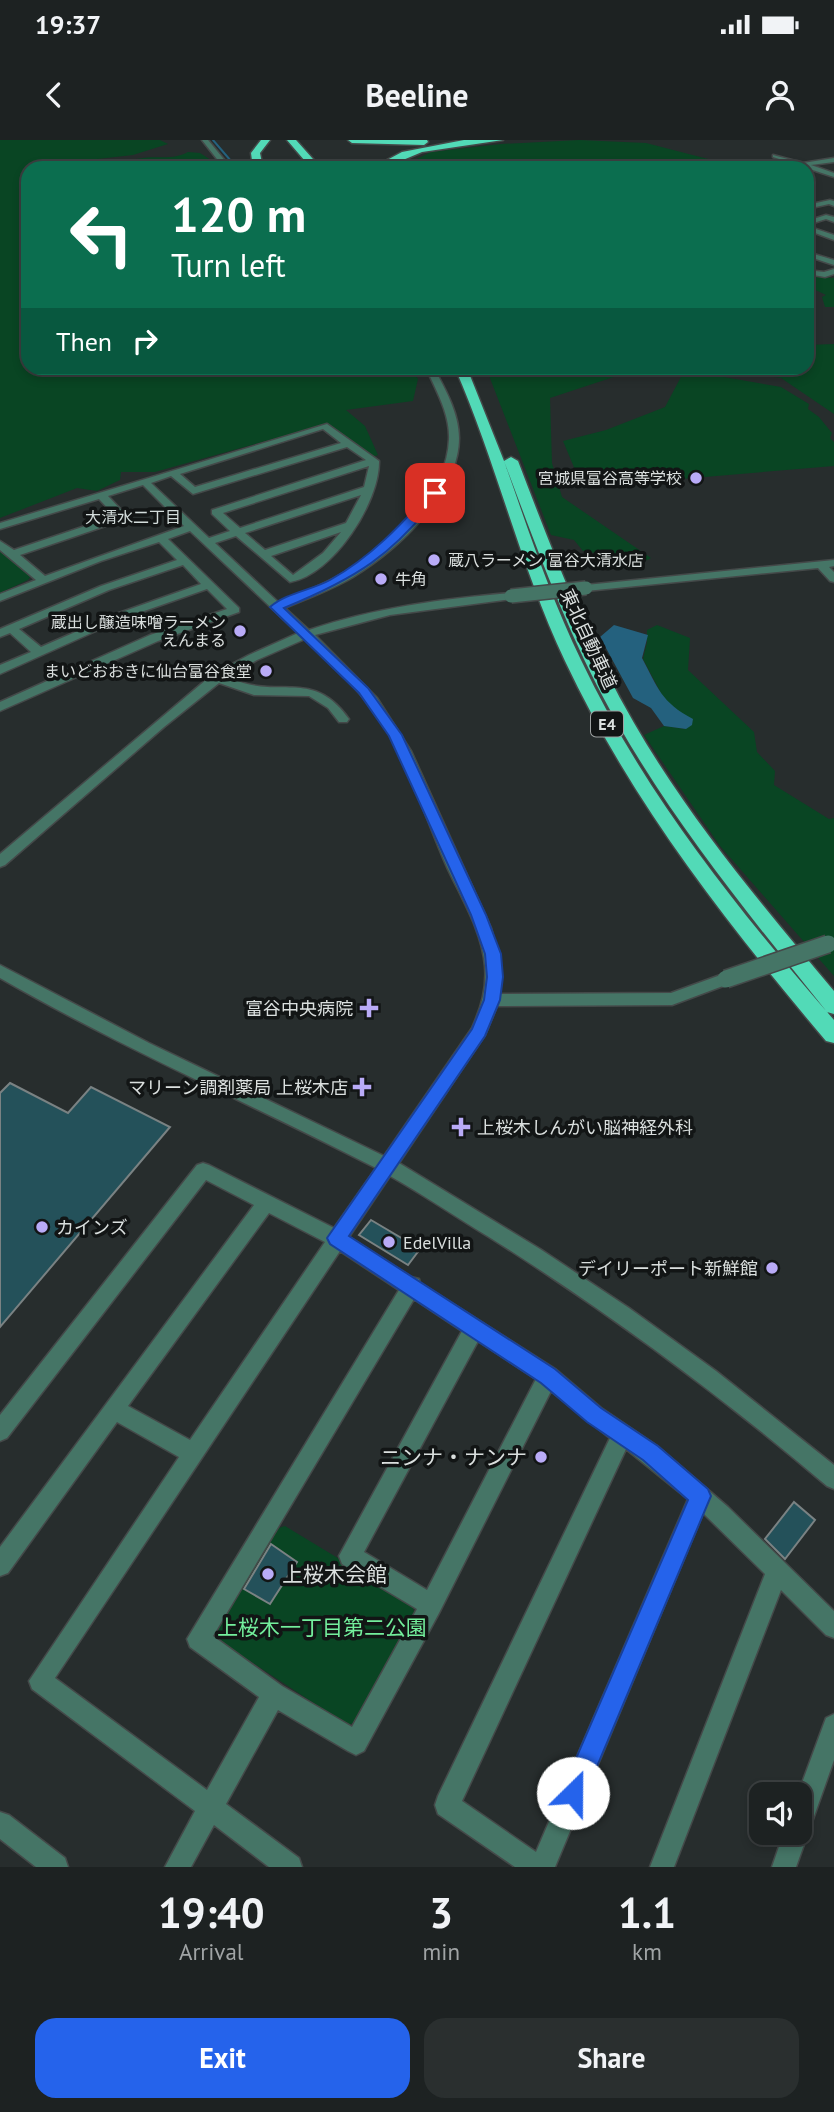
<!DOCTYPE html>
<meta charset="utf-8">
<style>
body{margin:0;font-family:"PT Sans","Noto Sans JP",sans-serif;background:#2a2f2f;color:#f1f3f6;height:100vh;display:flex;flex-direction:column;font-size:26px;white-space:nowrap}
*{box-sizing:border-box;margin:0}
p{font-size:23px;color:#a0a4a5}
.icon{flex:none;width:38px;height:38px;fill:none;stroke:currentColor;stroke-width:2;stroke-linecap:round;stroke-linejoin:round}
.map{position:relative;height:1727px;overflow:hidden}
.sheet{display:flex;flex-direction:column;background:#1d2222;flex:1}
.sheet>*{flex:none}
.banner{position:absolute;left:21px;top:21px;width:793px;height:214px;border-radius:21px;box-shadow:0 4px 10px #0003,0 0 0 2px #3b3f40;background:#0b6e4f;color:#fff;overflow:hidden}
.fabs{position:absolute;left:749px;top:1642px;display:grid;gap:14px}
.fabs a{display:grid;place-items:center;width:63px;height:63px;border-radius:14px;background:#1d2222;box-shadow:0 4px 10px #0003,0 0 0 2px #3b3f40;font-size:35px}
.pin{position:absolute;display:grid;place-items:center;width:60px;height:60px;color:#fff;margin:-30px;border-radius:14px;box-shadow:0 4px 10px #0006}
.me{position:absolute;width:77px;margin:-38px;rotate:23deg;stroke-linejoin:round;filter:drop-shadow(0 0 5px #0008)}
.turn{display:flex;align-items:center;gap:24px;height:147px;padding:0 35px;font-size:32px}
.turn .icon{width:91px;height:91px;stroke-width:2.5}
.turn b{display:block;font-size:49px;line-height:60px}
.then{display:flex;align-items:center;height:66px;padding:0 35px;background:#0003;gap:14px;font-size:26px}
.eta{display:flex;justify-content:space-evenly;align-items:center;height:119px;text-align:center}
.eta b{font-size:42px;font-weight:800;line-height:49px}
.action{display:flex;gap:14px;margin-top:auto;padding:14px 35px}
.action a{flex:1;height:80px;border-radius:21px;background:#2563eb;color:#fff;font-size:28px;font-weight:800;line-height:80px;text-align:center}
.action a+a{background:#2a2f2f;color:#f1f3f6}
.status{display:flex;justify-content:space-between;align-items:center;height:49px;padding:0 35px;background:#1d2222;direction:ltr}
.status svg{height:19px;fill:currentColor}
header{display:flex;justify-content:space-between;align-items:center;height:91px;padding:0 35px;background:#1d2222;font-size:32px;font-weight:800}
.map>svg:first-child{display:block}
.green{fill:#094523}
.water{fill:#24617e}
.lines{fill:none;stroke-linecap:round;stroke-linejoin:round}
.stream{stroke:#24617e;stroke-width:2}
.building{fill:#24515a;stroke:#7a8283;stroke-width:2}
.minor-casing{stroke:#444949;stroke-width:3}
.highway-casing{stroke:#444949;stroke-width:3}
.minor{fill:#457566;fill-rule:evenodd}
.highway{fill:#52dab7;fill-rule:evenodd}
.minor-bridge-far1-casing{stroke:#444949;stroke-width:16;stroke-linecap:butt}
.minor-bridge-casing{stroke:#444949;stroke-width:20;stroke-linecap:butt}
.minor-bridge-far1{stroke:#457566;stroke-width:13}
.minor-bridge{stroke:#457566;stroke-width:17}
.route{fill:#2563eb;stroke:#184099;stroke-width:2}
.poi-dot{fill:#b9abf7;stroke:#121515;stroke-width:2.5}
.labels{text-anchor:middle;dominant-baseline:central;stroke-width:7;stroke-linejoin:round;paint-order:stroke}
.far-poi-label{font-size:16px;fill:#dadfde;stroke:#121515;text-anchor:end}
.far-neighbourhood-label{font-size:16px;fill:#d3dcdb;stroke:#121515}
.shield{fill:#121515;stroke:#9ea2a2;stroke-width:2}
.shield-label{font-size:16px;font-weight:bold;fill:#dadfde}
.street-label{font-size:18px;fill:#dadfde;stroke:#121515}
.poi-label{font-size:18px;fill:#dadfde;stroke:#121515;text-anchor:end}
.near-poi-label{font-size:21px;fill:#dadfde;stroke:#121515;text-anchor:end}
.near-park-label{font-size:21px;fill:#73ee9c;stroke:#121515}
</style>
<div class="status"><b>19:37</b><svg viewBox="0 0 49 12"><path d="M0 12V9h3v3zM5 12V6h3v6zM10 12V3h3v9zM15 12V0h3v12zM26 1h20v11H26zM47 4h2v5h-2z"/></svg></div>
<header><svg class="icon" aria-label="back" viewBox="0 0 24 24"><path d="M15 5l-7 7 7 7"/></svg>Beeline<svg class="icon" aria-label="person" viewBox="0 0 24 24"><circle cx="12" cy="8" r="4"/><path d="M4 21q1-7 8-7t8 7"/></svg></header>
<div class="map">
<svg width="834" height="1727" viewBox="0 0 834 1727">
<rect width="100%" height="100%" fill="#272d2d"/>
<path class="green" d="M 0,0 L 160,0 L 168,4 L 133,15 L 80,21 L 65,28 L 28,28 L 28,228 L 411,228 L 418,239 L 413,261 L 346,270 L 365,286 L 378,315 L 372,317 L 326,284 L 155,332 L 121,332 L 120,340 L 97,351 L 77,348 L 0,378 Z
M 579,0 L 646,3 L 743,28 L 398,28 L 431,12 L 501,4 Z
M 188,12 L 200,13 L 211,20 L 204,26 L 206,28 L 75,28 C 98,26 120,21 143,18 C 159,16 174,20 188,12 Z
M 807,136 L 834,138 L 834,167 L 825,167 L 822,157 L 826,155 L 807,146 Z
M 834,204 L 834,274 L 781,238 L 719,228 L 807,228 L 807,205 Z
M 486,228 L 641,228 L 550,258 L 552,323 L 562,357 L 651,418 L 645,421 L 583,411 L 574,400 L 551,395 Z
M 695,232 L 781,247 L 809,264 L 808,269 L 819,277 L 832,293 L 830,298 L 834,302 L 834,326 L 610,345 L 607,342 L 581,344 L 563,301 L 606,290 L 665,267 L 682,235 Z
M 0,410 L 31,436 L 28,440 L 0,453 Z
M 657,485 L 690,498 L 688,530 L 754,592 L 757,612 L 775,631 L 774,645 L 829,679 L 834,678 L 834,836 L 720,706 L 644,595 L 664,586 L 686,589 L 663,557 L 643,519 L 647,502 L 647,490 Z
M 285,1386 L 412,1463 L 415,1477 L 361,1581 L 347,1585 L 215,1498 L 213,1483 L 269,1391 Z"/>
<path class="water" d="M 614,485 L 648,495 L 642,518 C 658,548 661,562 693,579 L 692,585 L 686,589 L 664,586 L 651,568 L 633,558 L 600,497 Z"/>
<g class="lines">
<path class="stream" d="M 213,0 L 237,28"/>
</g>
<path class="building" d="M 10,943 L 68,973 L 91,947 L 170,987 L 0,1187 L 0,953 Z
M 371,1080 L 420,1109 L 408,1125 L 359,1095 Z
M 794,1362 L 815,1380 L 785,1419 L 765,1399 Z
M 271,1404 L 297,1422 L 270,1464 L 244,1449 Z"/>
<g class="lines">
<defs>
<path id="minor" d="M 202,0 L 208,0 L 231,28 L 224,28 Z
M 773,15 L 803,23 L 834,18 L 834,22 L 811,25 L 834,33 L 834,37 L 773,17 Z
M 830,60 L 834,61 L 834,66 L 829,64 L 807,69 L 807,65 Z
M 826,75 L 834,77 L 834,82 L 826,79 L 807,85 L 807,81 Z
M 807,86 L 834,95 L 834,100 L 807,90 Z
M 807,112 L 834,120 L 834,125 L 807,116 Z
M 834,129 L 834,134 L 825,137 L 807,134 L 807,130 L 824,132 Z
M 426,228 L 434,228 C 445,249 459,273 459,298 C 459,354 397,410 353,437 C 331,450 308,458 285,468 L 309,490 C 374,468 442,459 511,453 L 517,456 L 511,459 L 390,475 L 315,495 L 377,558 L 411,611 L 491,788 L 501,827 L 499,854 L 671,853 L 726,833 L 734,839 L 731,843 L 672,865 L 497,866 L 485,895 L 399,1023 L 540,1109 L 629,1168 L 716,1231 L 834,1325 L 834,1349 L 827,1346 C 720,1255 608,1172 489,1097 C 456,1077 424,1055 390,1036 L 349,1097 L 411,1137 L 419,1139 L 420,1143 L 555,1229 L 601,1268 L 657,1306 L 728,1367 L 834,1471 L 834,1498 L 826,1495 L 781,1450 L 674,1727 L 650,1727 L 765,1434 L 703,1373 L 555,1727 L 515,1727 L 438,1674 L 435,1665 L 438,1656 L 610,1298 L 551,1251 L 439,1473 L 364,1611 L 356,1615 L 348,1611 L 278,1570 L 226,1664 L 299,1718 L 302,1727 L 269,1727 L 214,1685 L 191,1727 L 165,1727 L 195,1671 L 32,1549 L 29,1541 L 179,1317 L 117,1282 L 8,1433 L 0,1436 L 0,1407 L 254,1065 L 206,1040 L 7,1298 L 0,1301 L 0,1275 L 197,1025 L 203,1023 L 209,1025 L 334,1088 L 376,1028 C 251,964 122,908 0,838 L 0,825 L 149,903 L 384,1016 L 472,888 C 481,868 487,849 485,826 C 482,791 462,759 447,727 C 425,677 409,622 378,577 C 357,547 331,523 305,499 L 257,520 L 228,537 C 279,562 311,526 349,579 L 347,582 L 339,582 L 328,568 L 309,556 L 254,555 L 219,543 L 164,587 L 5,725 L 0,727 L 0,714 L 213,534 L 249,515 L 298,493 L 190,391 L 168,399 L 239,468 L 239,472 L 158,501 L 0,571 L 0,562 L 150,495 L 227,469 L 207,449 L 127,477 L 0,534 L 0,525 L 31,512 L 10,493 L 0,497 L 0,489 L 101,446 L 177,420 L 159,402 L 101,421 L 0,461 L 0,454 L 36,440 L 0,410 L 0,401 L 14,410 L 115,376 L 99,359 L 0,389 L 0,383 L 327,284 L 379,321 C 380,362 333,435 290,442 L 236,396 L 215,403 L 278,462 C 299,454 319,447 338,436 C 386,410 447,358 449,299 C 450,274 436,250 426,228 ZM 323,289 L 341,303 L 195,347 L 180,334 ZM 347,307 L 366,320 L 212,370 L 212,374 L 230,391 L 209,398 L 151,343 L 171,336 L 193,354 ZM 369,326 L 364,347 L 240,388 L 223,373 ZM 143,345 L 184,386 L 45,436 L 20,415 L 126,379 L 126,375 L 108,356 ZM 361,355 L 346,383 L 265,410 L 245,393 ZM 341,392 L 323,413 L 293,435 L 271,416 ZM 183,425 L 201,444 L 119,473 L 41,507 L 19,489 L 109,450 ZM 269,1073 L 325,1102 L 190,1300 L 128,1266 ZM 340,1111 L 399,1150 L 187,1499 L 190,1507 L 259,1557 L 207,1650 L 55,1538 ZM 414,1159 L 462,1191 L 339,1416 L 342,1424 L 417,1469 L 352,1587 L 282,1546 L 213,1496 ZM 478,1201 L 536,1239 L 427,1450 L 364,1412 ZM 626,1309 L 688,1359 L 536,1712 L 462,1661 Z
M 834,420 L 834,426 L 829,427 L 834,432 L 834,442 L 830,441 L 818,428 L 586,451 L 580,448 L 586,445 Z
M 834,1574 L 834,1620 L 796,1727 L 772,1727 L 784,1692 L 800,1692 L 798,1654 L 826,1578 Z
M 0,1672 L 9,1675 L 65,1718 L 68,1727 L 36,1727 L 0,1699 Z"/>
<path id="highway" d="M 261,0 L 270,0 L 260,13 L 263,28 L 253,28 L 251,13 Z
M 287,0 L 296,0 L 321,28 L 311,28 Z
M 348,0 L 427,0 L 428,2 L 424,5 L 352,3 Z
M 464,0 L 503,0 L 422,12 L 384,28 L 372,28 L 402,12 Z
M 455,228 L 467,228 L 504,321 L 511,317 L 518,321 C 552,410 586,500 634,583 C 690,680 763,766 834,851 L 834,874 L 827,872 C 752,779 677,687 618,584 C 570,501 538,411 504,321 C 528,389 550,456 581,520 C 644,653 738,770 834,880 L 834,903 L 826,901 C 727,784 631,661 565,521 C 520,426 497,324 455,228 Z"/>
</defs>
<use href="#minor" class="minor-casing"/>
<use href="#highway" class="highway-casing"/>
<use href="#minor" class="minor"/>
<use href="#highway" class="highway"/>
<defs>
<path id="minor-bridge-far1" d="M 511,456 L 586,448"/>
<path id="minor-bridge" d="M 726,839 L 828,804"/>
</defs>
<use href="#minor-bridge-far1" class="minor-bridge-far1-casing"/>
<use href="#minor-bridge" class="minor-bridge-casing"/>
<use href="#minor-bridge-far1" class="minor-bridge-far1"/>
<use href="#minor-bridge" class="minor-bridge"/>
</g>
<path class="route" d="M 432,350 L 441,353 C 392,416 357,438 284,468 L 368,548 L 402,595 L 486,775 L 501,814 L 503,837 L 500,860 L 485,896 L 349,1096 L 555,1229 L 601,1268 L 658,1306 L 708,1349 L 711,1356 L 582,1662 L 573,1665 L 565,1662 L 561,1653 L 688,1360 L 643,1320 L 587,1282 L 541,1243 L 330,1104 L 327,1098 L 472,889 L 484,860 L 487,837 L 485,814 L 471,775 L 389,596 L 359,553 L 270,467 C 286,453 312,450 330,440 C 371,417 400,386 432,350 Z"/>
<g class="poi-dot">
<circle cx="696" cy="338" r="7"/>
<circle cx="434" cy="420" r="7"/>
<circle cx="381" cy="439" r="7"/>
<circle cx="240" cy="491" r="7"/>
<circle cx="266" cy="531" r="7"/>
<path d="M365.5 857.5h7v7h7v7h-7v7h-7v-7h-7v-7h7z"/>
<path d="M358.5 936.5h7v7h7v7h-7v7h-7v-7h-7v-7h7z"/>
<path d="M457.5 976.5h7v7h7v7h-7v7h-7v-7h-7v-7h7z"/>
<circle cx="42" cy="1087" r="7"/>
<circle cx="389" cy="1102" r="7"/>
<circle cx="772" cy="1128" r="7"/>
<circle cx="541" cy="1317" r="7"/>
<circle cx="268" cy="1434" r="7"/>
</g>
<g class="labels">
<g class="far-poi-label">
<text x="682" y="338">宮城県富谷高等学校</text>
<text x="448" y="420" text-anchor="start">蔵八ラーメン 富谷大清水店</text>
<text x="395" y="439" text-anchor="start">牛角</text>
<text x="226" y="482">蔵出し醸造味噌ラーメン<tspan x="226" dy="18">えんまる</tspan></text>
<text x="252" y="531">まいどおおきに仙台富谷食堂</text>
</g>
<g class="far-neighbourhood-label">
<text x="133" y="377">大清水二丁目</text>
</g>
<rect class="shield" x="591" y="571.5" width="32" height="25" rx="5"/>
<g class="shield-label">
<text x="607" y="584">E4</text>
</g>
<g class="street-label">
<text transform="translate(589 499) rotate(65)">東北自動車道</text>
</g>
<g class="poi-label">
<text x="353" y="868">富谷中央病院</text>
<text x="348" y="947">マリーン調剤薬局 上桜木店</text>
<text x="477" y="987" text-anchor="start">上桜木しんがい脳神経外科</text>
<text x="56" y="1087" text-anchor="start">カインズ</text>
<text x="403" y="1102" text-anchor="start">EdelVilla</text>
<text x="758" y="1128">デイリーポート新鮮館</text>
</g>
<g class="near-poi-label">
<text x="527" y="1317">ニンナ・ナンナ</text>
<text x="282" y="1434" text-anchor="start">上桜木会館</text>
</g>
<g class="near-park-label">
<text x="322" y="1487">上桜木一丁目第二公園</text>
</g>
</g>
</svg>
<div class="fabs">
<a><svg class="icon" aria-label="sound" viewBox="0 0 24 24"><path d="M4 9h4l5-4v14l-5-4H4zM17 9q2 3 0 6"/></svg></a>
</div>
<div class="pin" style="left:435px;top:353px;background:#d93025"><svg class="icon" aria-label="arrive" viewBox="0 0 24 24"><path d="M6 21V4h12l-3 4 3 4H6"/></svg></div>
<svg class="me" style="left:573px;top:1653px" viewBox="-20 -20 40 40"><circle r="19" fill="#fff"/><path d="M0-13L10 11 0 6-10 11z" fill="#2563eb"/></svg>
<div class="banner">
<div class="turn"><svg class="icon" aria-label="left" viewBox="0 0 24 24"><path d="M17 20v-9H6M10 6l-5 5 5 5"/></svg><div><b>120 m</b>Turn left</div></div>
<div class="then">Then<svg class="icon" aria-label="right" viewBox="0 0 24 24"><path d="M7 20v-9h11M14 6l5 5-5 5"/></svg></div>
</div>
</div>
<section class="sheet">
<div class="eta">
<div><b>19:40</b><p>Arrival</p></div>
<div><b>3</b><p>min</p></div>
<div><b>1.1</b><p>km</p></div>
</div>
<div class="action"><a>Exit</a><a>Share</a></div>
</section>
